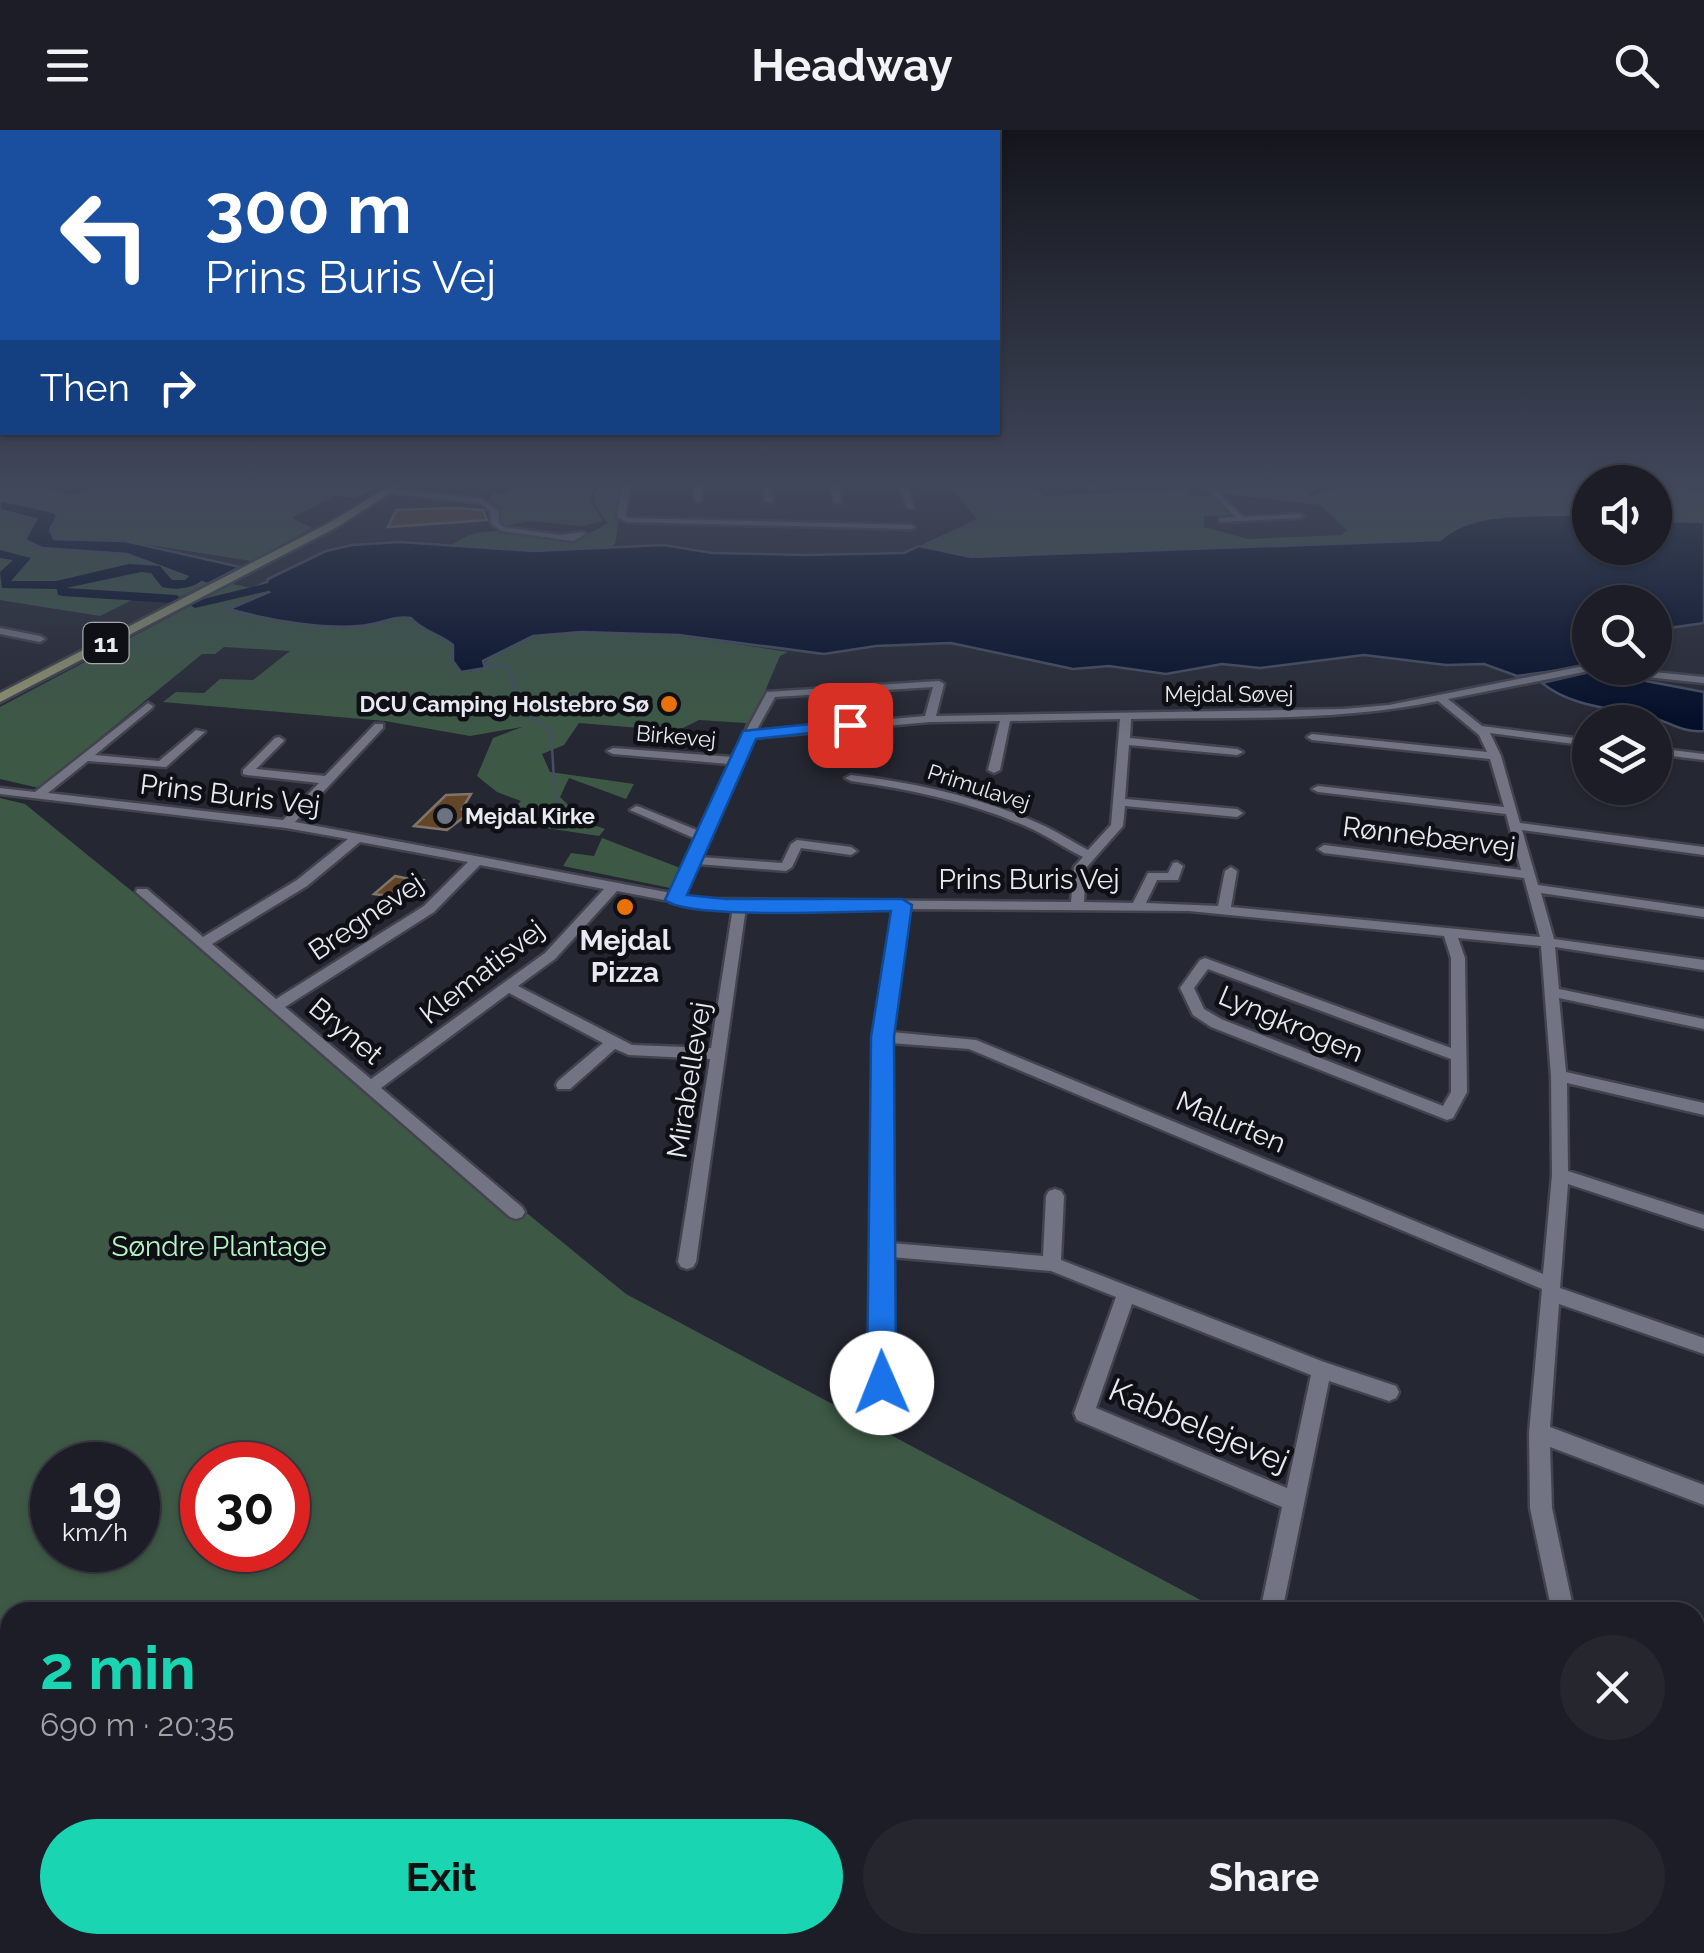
<!DOCTYPE html>
<meta charset="utf-8">
<style>
body{margin:0;font-family:Raleway,sans-serif;background:#25262e;color:#f1f3f6;height:100vh;display:flex;flex-direction:column;font-size:38px;white-space:nowrap}
*{box-sizing:border-box;margin:0}
p{font-size:32px;color:#a0a2a7}
.icon{flex:none;width:55px;height:55px;fill:none;stroke:currentColor;stroke-width:2;stroke-linecap:round;stroke-linejoin:round}
.map{position:relative;flex:1;overflow:hidden}
.sheet{position:absolute;left:0px;top:1472px;width:1705px;height:352px;display:flex;flex-direction:column;background:#1c1d26;border-radius:30px 30px 0 0;box-shadow:0 2px 8px #0004,0 0 0 2px #3a3b43}
.sheet>*{flex:none}
.top-card{position:absolute;left:0px;top:0px;width:1000px;height:305px;box-shadow:0 2px 8px #0004,0 0 0 2px #3a3b43;background:#1a4fa0;color:#fff;overflow:hidden}
.fabs{position:absolute;left:1572px;top:335px;display:grid;gap:20px}
.fabs a{display:grid;place-items:center;width:100px;height:100px;border-radius:50%;background:#1c1d26;box-shadow:0 2px 8px #0004,0 0 0 2px #3a3b43;font-size:50px}
.speed{position:absolute;left:30px;top:1312px;display:flex;gap:20px;font-size:50px;font-weight:700;text-align:center}
.speed>*{display:grid;place-content:center;width:130px;height:130px;border-radius:50%;background:#1c1d26;box-shadow:0 2px 8px #0004,0 0 0 2px #3a3b43;line-height:1}
.speed small{font-size:25px;font-weight:400}
.speed .limit{border:15px solid #d22;background:#fff;color:#111}
.pin{position:absolute;display:grid;place-items:center;width:85px;height:85px;color:#fff;margin:-42px;border-radius:20px;box-shadow:0 5px 15px #0006}
.me{position:absolute;width:110px;margin:-55px;rotate:359deg;stroke-linejoin:round;filter:drop-shadow(0 0 8px #0008)}
.turn{display:flex;align-items:center;gap:35px;height:210px;padding:0 40px;font-size:45px}
.turn .icon{width:130px;height:130px;stroke-width:2.5}
.turn b{display:block;font-size:70px;line-height:85px}
.then{display:flex;align-items:center;height:95px;padding:0 40px;background:#0003;gap:20px;font-size:38px}
.round{display:grid;place-items:center;flex:none;width:105px;height:105px;border-radius:52px;background:#25262e}
.headline{display:flex;align-items:center;justify-content:space-between;height:170px;padding:0 40px}
h1{font-size:60px;font-weight:700;line-height:75px;color:#19d5b2}
.primary-button{display:flex;gap:20px;margin-top:auto;padding:20px 40px}
.primary-button a{flex:1;height:115px;border-radius:60px;background:#19d5b2;color:#111;font-size:40px;font-weight:700;line-height:115px;text-align:center}
.primary-button a+a{background:#25262e;color:#f1f3f6}
header{display:flex;justify-content:space-between;align-items:center;height:130px;padding:0 40px;background:#1c1d26;font-size:45px;font-weight:700}
.map>svg:first-child{display:block}
.green{fill:#3d5945;fill-rule:evenodd}
.water{fill:#000b26;stroke:#464e63;stroke-width:2.5}
.lines{fill:none;stroke-linecap:round;stroke-linejoin:round}
.stream{stroke:#464e63;stroke-width:2.5}
.river{fill:#000b26;fill-rule:evenodd}
.building{fill:#634527;stroke:#81756a;stroke-width:2.5}
.minor-casing{stroke:#42434e;stroke-width:5}
.major-casing{stroke:#42434e;stroke-width:5}
.minor{fill:#727483;fill-rule:evenodd}
.major{fill:#929772;fill-rule:evenodd}
.route{fill:#1a73e8;stroke:#114b97;stroke-width:2.5}
.food-dot{fill:#e8710a;stroke:#0f1015;stroke-width:4}
.worship-dot{fill:#6b7280;stroke:#0f1015;stroke-width:4}
.labels{text-anchor:middle;dominant-baseline:central;stroke-width:9;stroke-linejoin:round;paint-order:stroke}
.far-street-label{font-size:22px;fill:#e8e9f1;stroke:#0f1015}
.far-poi-label{font-size:22px;font-weight:bold;fill:#e8e9f1;stroke:#0f1015;text-anchor:end}
.shield{fill:#0f1015;stroke:#a7a8af;stroke-width:2.5}
.shield-label{font-size:25px;font-weight:bold;fill:#e8e9f1}
.street-label{font-size:28px;fill:#e8e9f1;stroke:#0f1015}
.poi-label{font-size:28px;font-weight:bold;fill:#e8e9f1;stroke:#0f1015}
.park-label{font-size:28px;fill:#b5f4c5;stroke:#0f1015}
.near-street-label{font-size:32px;fill:#e8e9f1;stroke:#0f1015}
</style>
<header><svg class="icon" aria-label="menu" viewBox="0 0 24 24"><path d="M4 6h16M4 12h16M4 18h16"/></svg>Headway<svg class="icon" aria-label="search" viewBox="0 0 24 24"><circle cx="10" cy="10" r="6"/><path d="M15 15l6 6"/></svg></header>
<div class="map">
<svg width="1704" height="1823" viewBox="0 0 1704 1823">
<rect width="100%" height="100%" fill="#252732"/>
<path class="green" d="M 0,354 L 37,354 L 70,366 L 106,354 L 383,354 L 357,368 L 334,366 L 292,388 L 312,398 L 251,431 L 125,411 L 54,409 L 50,400 L 57,386 L 54,382 L 0,370 Z
M 513,354 L 597,354 L 589,370 L 603,391 L 583,396 L 528,391 L 502,397 L 497,380 L 502,379 L 489,369 L 493,364 L 506,363 Z
M 601,354 L 625,354 L 615,414 L 610,418 L 534,421 L 452,415 C 498,379 555,430 608,393 L 596,377 L 594,365 Z
M 948,354 L 1030,354 L 1044,366 L 1184,359 L 1180,354 L 1201,354 L 1186,359 L 1189,365 L 1214,366 L 1235,385 L 1204,386 L 1204,397 L 1248,409 L 1341,405 L 1347,400 L 1320,375 L 1225,364 L 1213,354 L 1325,354 L 1308,364 L 1311,367 L 1345,354 L 1590,354 L 1590,384 L 1548,387 L 1440,410 L 971,427 L 919,416 L 977,389 Z
M 1655,354 L 1704,362 L 1704,392 L 1655,391 Z
M 0,380 L 36,389 L 28,412 L 36,416 L 127,424 L 207,454 L 173,470 L 140,466 L 100,486 L 0,470 Z
M 265,451 L 270,462 L 230,480 C 274,491 319,494 365,494 C 381,494 394,486 412,488 C 424,502 448,505 454,516 C 457,523 458,534 461,542 L 471,542 C 489,529 508,515 531,507 C 588,487 726,513 788,522 L 780,526 L 748,601 L 743,601 L 746,593 L 699,590 L 677,601 L 579,593 L 564,615 L 542,624 L 550,642 L 634,654 L 626,669 L 569,648 L 560,667 L 585,692 L 605,699 L 599,706 L 500,691 L 521,671 L 497,662 L 477,646 L 493,608 L 522,597 L 470,606 L 385,591 L 163,572 L 176,562 L 204,563 L 220,549 L 253,550 L 290,521 L 224,517 L 215,524 L 202,524 L 39,658 L 0,649 L 0,577 L 232,454 L 251,458 Z
M 0,668 L 25,674 L 626,1164 L 1223,1482 L 10,1482 L 10,1815 L 1361,1815 L 1359,1823 L 0,1823 ZM 52,1335 L 138,1335 L 138,1420 L 52,1420 ZM 202,1335 L 288,1335 L 288,1420 L 202,1420 Z
M 602,708 L 683,739 L 670,758 L 563,736 L 571,723 L 594,726 Z"/>
<path class="water" d="M 0,370 L 54,382 L 57,386 L 50,400 L 54,409 L 125,411 L 240,437 L 207,454 L 127,424 L 42,418 L 25,410 L 36,389 L 0,380 Z
M 1585,384 L 1590,384 L 1590,418 L 1655,418 L 1655,391 L 1704,392 L 1704,493 L 1655,500 L 1655,472 L 1590,472 L 1590,510 L 1583,513 L 1590,536 L 1517,546 L 1484,534 L 1446,535 L 1364,525 L 1260,538 L 1222,534 L 1166,544 L 1109,536 L 1073,539 L 951,513 L 876,516 L 824,524 L 679,505 L 581,502 L 533,506 L 483,531 L 485,538 L 461,542 L 453,531 L 453,515 C 438,503 425,503 411,488 C 396,486 387,491 372,494 C 334,502 267,490 229,479 L 269,462 L 265,458 L 268,449 L 326,421 L 352,415 L 400,412 L 534,421 L 664,415 L 712,423 L 806,425 L 904,423 L 919,416 L 971,427 L 1440,410 C 1478,377 1536,388 1585,384 Z
M 1593,541 L 1704,562 L 1704,601 C 1681,603 1671,592 1650,587 C 1614,578 1573,578 1542,553 Z"/>
<g class="lines">
<path class="stream" d="M 1018,354 L 1027,360 L 1022,364
M 1655,360 L 1704,371
M 924,417 L 987,389 L 992,376 L 1017,365
M 485,536 L 509,537 L 523,581 L 551,601 L 555,667 L 579,697"/>
<path class="river" d="M 0,420 L 31,428 L 11,451 L 56,451 L 129,434 L 160,436 L 172,450 L 185,450 L 203,434 L 215,437 C 201,456 185,462 162,457 L 151,443 L 141,442 L 66,458 L 177,465 L 180,468 L 172,473 L 63,466 L 58,465 L 57,459 L 2,458 L 0,442 L 13,430 L 0,428 Z
M 297,446 L 302,447 L 302,453 L 195,478 L 187,473 Z"/>
</g>
<path class="building" d="M 453,378 L 483,380 L 487,390 L 388,397 L 396,380 Z
M 471,664 L 462,679 L 472,681 L 447,700 L 414,696 L 446,665 Z
M 395,746 L 410,749 L 423,750 L 406,768 L 374,764 Z"/>
<g class="lines">
<defs>
<path id="minor" d="M 623,354 L 631,354 L 625,386 L 628,388 L 911,395 L 915,397 L 911,399 L 627,392 L 617,387 Z
M 695,354 L 703,354 L 702,369 L 698,371 L 694,369 Z
M 763,354 L 771,354 L 772,373 L 765,371 Z
M 830,354 L 838,354 L 841,373 L 834,371 Z
M 899,354 L 907,354 L 914,379 L 907,377 Z
M 1086,354 L 1094,354 L 1098,357 L 1091,359 Z
M 1202,354 L 1210,354 L 1243,387 L 1300,384 L 1304,386 L 1300,388 L 1220,392 L 1220,388 L 1235,387 Z
M 390,359 L 482,369 L 498,380 L 499,392 L 503,397 L 561,405 L 582,402 L 586,404 L 573,411 L 501,401 L 491,393 L 490,381 L 480,373 L 387,363 Z
M 0,498 L 40,506 L 45,509 L 40,512 L 0,504 Z
M 1589,535 L 1590,538 L 1613,538 L 1704,547 L 1704,553 L 1589,541 L 1448,569 L 1482,596 L 1590,610 L 1590,616 L 1490,603 L 1501,626 L 1520,693 L 1704,717 L 1704,725 L 1522,700 L 1538,755 L 1704,779 L 1704,787 L 1541,763 L 1554,809 L 1704,830 L 1704,840 L 1555,817 L 1559,859 L 1704,889 L 1704,899 L 1559,868 L 1566,942 L 1704,973 L 1704,985 L 1567,953 L 1568,1041 L 1704,1085 L 1704,1099 L 1568,1054 L 1560,1158 L 1704,1208 L 1704,1224 L 1559,1174 L 1550,1297 L 1704,1355 L 1704,1375 L 1550,1317 L 1552,1378 L 1574,1482 L 1552,1482 L 1530,1378 L 1529,1303 L 1542,1159 L 969,919 L 890,913 L 891,1113 L 1043,1126 L 1046,1066 L 1049,1061 L 1055,1059 L 1061,1061 L 1064,1066 L 1061,1130 L 1324,1232 L 1396,1256 L 1399,1262 L 1396,1268 L 1389,1271 L 1329,1251 L 1282,1482 L 1260,1482 L 1282,1377 L 1077,1290 L 1074,1283 L 1116,1167 L 1051,1141 L 891,1127 L 891,1253 L 888,1259 L 881,1262 L 874,1259 L 871,1253 L 876,907 L 895,779 L 746,777 L 696,1132 L 693,1137 L 687,1139 L 681,1137 L 678,1132 L 710,929 L 629,925 L 615,919 L 570,959 L 558,959 L 556,955 L 558,951 L 603,913 L 509,863 L 381,958 L 522,1077 L 525,1082 L 522,1087 L 516,1089 L 510,1087 L 136,762 L 137,759 L 147,759 L 203,807 L 297,750 L 348,709 L 286,698 L 0,664 L 0,658 L 35,662 L 148,573 L 153,576 L 152,578 L 95,625 L 159,631 L 196,600 L 205,602 L 166,637 L 88,631 L 48,663 L 283,690 L 319,653 L 247,645 L 243,644 L 243,640 L 275,608 L 279,607 L 284,610 L 283,612 L 256,639 L 325,646 L 375,594 L 383,594 L 383,598 L 295,692 L 671,763 L 696,709 L 630,680 L 636,676 L 640,677 L 699,701 L 729,634 L 613,624 L 607,621 L 613,618 L 732,627 L 767,562 L 939,551 L 944,554 L 936,586 L 1343,579 L 1389,575 ZM 933,557 L 925,586 L 756,601 L 775,567 ZM 1438,571 L 1479,605 L 1487,622 L 1312,604 L 1307,607 L 1312,610 L 1490,629 L 1504,677 L 1318,656 L 1312,659 L 1318,662 L 1506,684 L 1521,740 L 1324,715 L 1318,719 L 1324,723 L 1524,748 L 1540,807 L 1231,777 L 1237,741 L 1231,737 L 1225,741 L 1218,776 L 1146,773 L 1157,750 L 1178,750 L 1183,736 L 1177,732 L 1173,733 L 1168,743 L 1148,743 L 1133,773 L 1084,772 L 1086,738 L 1123,696 L 1125,676 L 1237,687 L 1243,683 L 1237,679 L 1125,669 L 1129,615 L 1237,625 L 1243,622 L 1237,619 L 1130,608 L 1131,589 C 1233,587 1337,592 1438,571 ZM 1120,589 L 1111,695 L 1088,720 C 1072,712 1057,701 1040,694 C 980,667 916,653 851,645 L 845,648 L 851,651 C 914,660 976,673 1034,700 C 1051,708 1066,719 1083,727 L 1074,737 L 1071,772 L 701,769 L 683,766 L 697,734 L 786,741 L 792,737 L 801,718 L 851,725 L 857,721 L 851,717 L 797,710 L 791,714 L 782,733 L 700,727 L 707,711 L 711,708 L 709,705 L 752,608 L 930,592 L 1000,591 L 988,640 L 994,643 L 1000,640 L 1010,591 ZM 360,712 L 468,732 L 424,776 L 276,869 L 212,814 L 307,756 ZM 480,735 L 604,759 L 545,823 L 371,949 L 285,877 L 434,782 ZM 617,761 L 701,777 L 733,777 L 711,918 L 632,915 L 518,856 L 555,829 ZM 908,779 L 1189,781 L 1444,806 L 1451,828 L 1451,918 L 1205,828 L 1200,830 L 1180,858 L 1193,885 L 1211,897 L 1447,990 L 1453,988 L 1467,962 L 1465,828 L 1458,808 L 1541,816 L 1551,946 L 1552,1045 L 1543,1144 L 976,910 L 891,902 ZM 1208,839 L 1451,929 L 1451,962 L 1443,976 L 1221,889 L 1204,879 L 1194,858 ZM 1132,1174 L 1311,1245 L 1287,1358 L 1096,1278 Z
M 1655,618 L 1704,624 L 1704,630 L 1655,624 Z
M 1617,658 L 1627,658 L 1634,670 L 1632,672 L 1624,672 Z
M 1695,1551 L 1704,1555 L 1704,1579 L 1695,1575 Z
M 1695,1799 L 1704,1803 L 1704,1823 L 1686,1823 L 1682,1815 L 1695,1815 Z
M 1548,1815 L 1576,1815 L 1577,1823 L 1549,1823 Z"/>
<path id="major" d="M 393,354 L 404,354 L 337,397 L 0,572 L 0,563 L 329,393 Z"/>
</defs>
<use href="#minor" class="minor-casing"/>
<use href="#major" class="major-casing"/>
<use href="#minor" class="minor"/>
<use href="#major" class="major"/>
</g>
<linearGradient id="sky" x2="0" y2="1"><stop stop-color="#14151c"/><stop offset="0.58" stop-color="#40475a"/><stop offset="1" stop-color="#40475a" stop-opacity="0"/></linearGradient>
<rect width="1704" height="609" fill="url(#sky)"/>
<path class="route" d="M 850,590 L 856,592 L 856,598 L 756,609 L 687,765 L 726,769 L 902,769 L 912,775 L 894,907 L 896,1253 L 892,1262 L 882,1266 L 871,1262 L 867,1253 L 871,907 L 891,781 C 852,781 688,790 665,770 L 743,601 Z"/>
<g class="food-dot">
<circle cx="669" cy="574" r="10"/>
<circle cx="625" cy="777" r="10"/>
</g>
<circle class="worship-dot" cx="445" cy="686" r="10"/>
<g class="labels">
<g class="far-street-label">
<text x="1229" y="564">Mejdal Søvej</text>
<text transform="translate(676 606) rotate(5)">Birkevej</text>
<text transform="translate(979 657) rotate(18)">Primulavej</text>
</g>
<g class="far-poi-label">
<text x="649" y="574">DCU Camping Holstebro Sø</text>
<text x="465" y="686" text-anchor="start">Mejdal Kirke</text>
</g>
<rect class="shield" x="83.5" y="493" width="45" height="40" rx="8"/>
<g class="shield-label">
<text x="106" y="513">11</text>
</g>
<g class="street-label">
<text transform="translate(230 665) rotate(7)">Prins Buris Vej</text>
<text transform="translate(1429 707) rotate(7)">Rønnebærvej</text>
<text x="1029" y="749">Prins Buris Vej</text>
<text transform="translate(366 787) rotate(-34)">Bregnevej</text>
<text transform="translate(482 842) rotate(-38)">Klematisvej</text>
<text transform="translate(1291 894) rotate(23)">Lyngkrogen</text>
<text transform="translate(346 901) rotate(40)">Brynet</text>
<text transform="translate(689 950) rotate(-81)">Mirabellevej</text>
<text transform="translate(1231 992) rotate(23)">Malurten</text>
</g>
<g class="poi-label">
<text x="625" y="810">Mejdal<tspan x="625" dy="32">Pizza</tspan></text>
</g>
<g class="park-label">
<text x="219" y="1116">Søndre Plantage</text>
</g>
<g class="near-street-label">
<text transform="translate(1199 1295) rotate(23)">Kabbelejevej</text>
</g>
</g>
</svg>
<div class="fabs">
<a><svg class="icon" aria-label="sound" viewBox="0 0 24 24"><path d="M4 9h4l5-4v14l-5-4H4zM17 9q2 3 0 6"/></svg></a>
<a><svg class="icon" aria-label="search" viewBox="0 0 24 24"><circle cx="10" cy="10" r="6"/><path d="M15 15l6 6"/></svg></a>
<a><svg class="icon" aria-label="layers" viewBox="0 0 24 24"><path d="M12 4l9 5-9 5-9-5zM3 14l9 5 9-5"/></svg></a>
</div>
<div class="speed"><div>19<small>km/h</small></div><div class="limit">30</div></div>
<div class="pin" style="left:850px;top:595px;background:#d93025"><svg class="icon" aria-label="arrive" viewBox="0 0 24 24"><path d="M6 21V4h12l-3 4 3 4H6"/></svg></div>
<svg class="me" style="left:882px;top:1253px" viewBox="-20 -20 40 40"><circle r="19" fill="#fff"/><path d="M0-13L10 11 0 6-10 11z" fill="#1a73e8"/></svg>
<div class="top-card">
<div class="turn"><svg class="icon" aria-label="left" viewBox="0 0 24 24"><path d="M17 20v-9H6M10 6l-5 5 5 5"/></svg><div><b>300 m</b>Prins Buris Vej</div></div>
<div class="then">Then<svg class="icon" aria-label="right" viewBox="0 0 24 24"><path d="M7 20v-9h11M14 6l5 5-5 5"/></svg></div>
</div>
<section class="sheet">
<div class="headline"><div><h1>2 min</h1><p>690 m · 20:35</p></div><a class="round"><svg class="icon" aria-label="close" viewBox="0 0 24 24"><path d="M6 6l12 12M18 6L6 18"/></svg></a></div>
<div class="primary-button"><a>Exit</a><a>Share</a></div>
</section>
</div>
